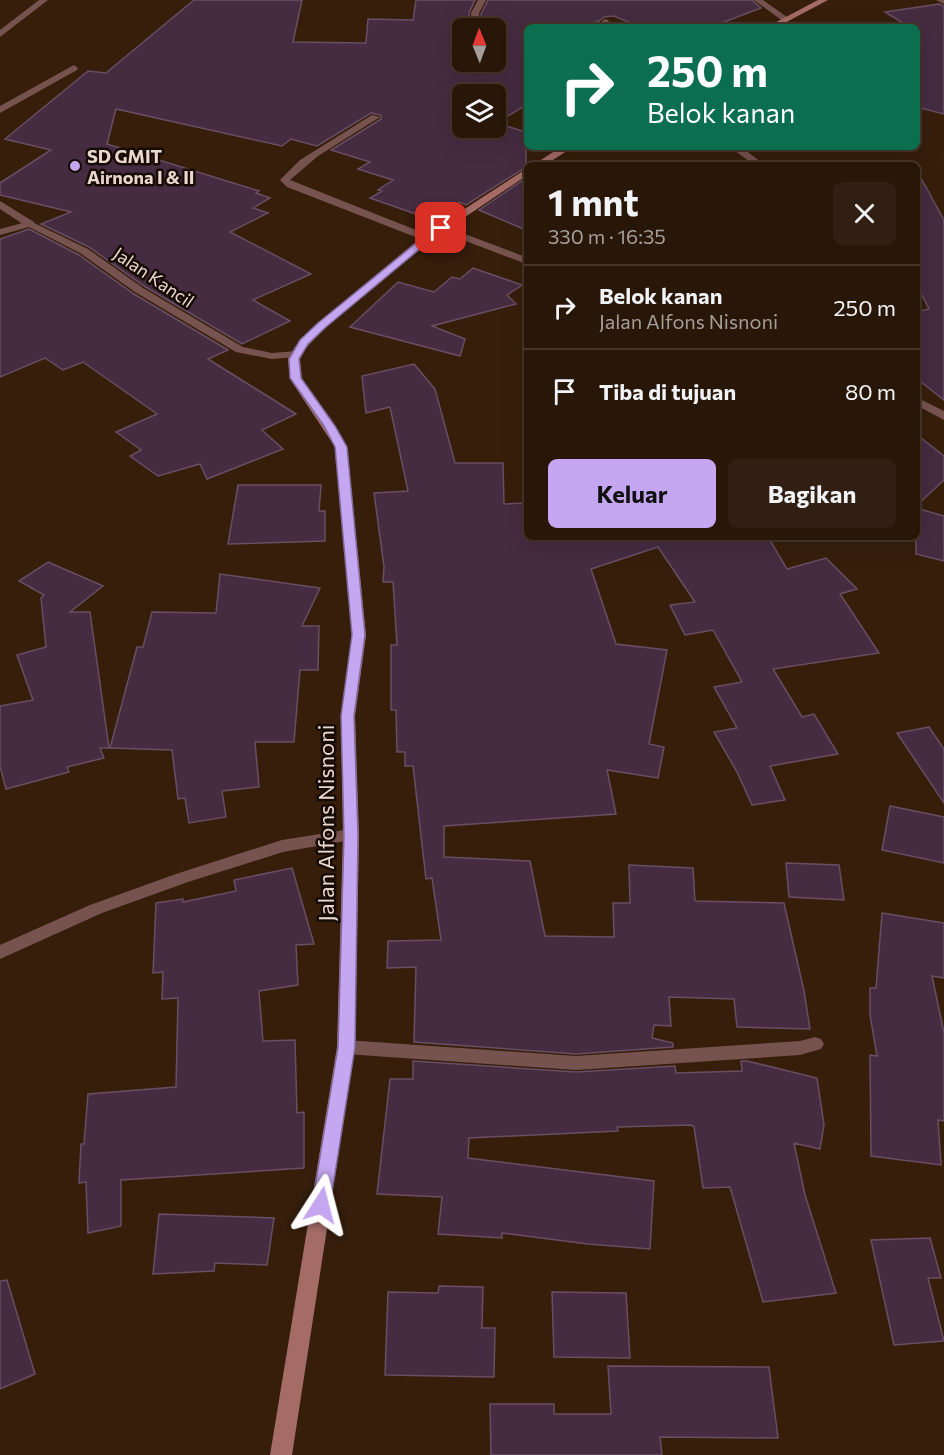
<!DOCTYPE html>
<html lang="id">
<meta charset="utf-8">
<style>
body{margin:0;font-family:Commissioner,sans-serif;background:#301f12;color:#f1f3f6;height:100vh;display:flex;flex-direction:column;font-size:22px;white-space:nowrap}
*{box-sizing:border-box;margin:0}
p{font-size:20px;color:#a59f9c}
.icon{flex:none;width:33px;height:33px;fill:none;stroke:currentColor;stroke-width:2;stroke-linecap:round;stroke-linejoin:round}
.map{position:relative;flex:1;overflow:hidden}
.drawer{position:absolute;left:524px;top:162px;width:396px;height:378px;display:flex;flex-direction:column;background:#281608;border-radius:9px;box-shadow:0 6px 24px #0002,0 0 0 2px #443529}
.drawer>*{flex:none}
.hud{position:absolute;left:524px;top:24px;width:396px;height:126px;border-radius:9px;box-shadow:0 6px 24px #0002,0 0 0 2px #443529;background:#0b6e4f;color:#fff;overflow:hidden}
.needle{width:39px;rotate:359deg}
.controls{position:absolute;left:452px;top:18px;display:grid;gap:12px}
.controls a{display:grid;place-items:center;width:54px;height:54px;border-radius:9px;background:#281608;box-shadow:0 6px 24px #0002,0 0 0 2px #443529;font-size:30px}
.pin{position:absolute;display:grid;place-items:center;width:51px;height:51px;color:#fff;margin:-26px;border-radius:12px;box-shadow:0 3px 9px #0006}
.me{position:absolute;width:66px;margin:-33px;rotate:9deg;stroke-linejoin:round;filter:drop-shadow(0 0 4px #0008)}
.turn{display:flex;align-items:center;gap:21px;height:126px;padding:0 24px;font-size:27px}
.turn .icon{width:78px;height:78px;stroke-width:2.5}
.turn b{display:block;font-size:42px;line-height:51px}
.round{display:grid;place-items:center;flex:none;width:63px;height:63px;border-radius:9px;background:#301f12}
.summary{display:flex;align-items:center;justify-content:space-between;height:102px;padding:0 24px}
h1{font-size:36px;font-weight:700;line-height:45px}
.action{display:flex;gap:12px;margin-top:auto;padding:12px 24px}
.action a{flex:1;height:69px;border-radius:9px;background:#c5a6f0;color:#111;font-size:24px;font-weight:700;line-height:69px;text-align:center}
.action a+a{background:#301f12;color:#f1f3f6}
ul{padding:0;list-style:none}
li{display:flex;align-items:center;gap:18px;height:84px;padding:0 24px;border-top:2px solid #443529}
li div{flex:1}
li b{display:block;font-size:22px}
li em{font-style:normal}
.map>svg:first-child{display:block}
.building{fill:#452c41;stroke:#694e64;stroke-width:1.5;fill-rule:evenodd}
.lines{fill:none;stroke-linecap:round;stroke-linejoin:round}
.service{fill:#77534f;fill-rule:evenodd}
.minor{fill:#77534f;fill-rule:evenodd}
.tertiary{fill:#77534f;fill-rule:evenodd}
.secondary{fill:#a56c67;fill-rule:evenodd}
.route{fill:#c5a6f0;stroke:#806c9c;stroke-width:1.5}
.poi-dot{fill:#c5a6f0;stroke:#160b04;stroke-width:2}
.labels{text-anchor:middle;dominant-baseline:central;stroke-width:5;stroke-linejoin:round;paint-order:stroke}
.far-poi-label{font-size:18px;font-weight:bold;fill:#e9d8cd;stroke:#160b04;text-anchor:start}
.far-street-label{font-size:18px;fill:#e9d8cd;stroke:#160b04}
.street-label{font-size:22px;fill:#e9d8cd;stroke:#160b04}
</style>
<div class="map">
<svg width="944" height="1455" viewBox="0 0 944 1455">
<rect width="100%" height="100%" fill="#361e0b"/>
<path class="building" d="M 194,0 L 302,0 L 293,42 L 366,43 L 368,19 L 413,20 L 416,0 L 475,0 L 469,13 L 470,28 L 462,28 L 462,62 L 495,62 L 495,28 L 482,28 L 481,14 L 488,0 L 752,0 L 761,8 L 711,27 L 640,27 L 614,16 L 604,17 L 599,21 L 581,27 L 526,27 L 526,105 L 496,123 L 526,132 L 526,167 L 466,205 L 460,202 L 430,219 L 370,198 L 382,191 L 378,190 L 393,180 L 358,169 L 370,162 L 331,150 L 381,119 L 381,115 L 371,113 L 317,146 L 291,139 L 282,146 L 116,109 L 107,144 L 259,191 L 256,193 L 270,198 L 253,208 L 268,213 L 230,232 L 311,274 L 253,300 L 290,321 L 242,344 L 144,286 L 89,247 L 41,224 L 71,212 L 0,195 L 0,183 L 51,150 L 5,139 L 88,71 L 106,73 ZM 462,94 L 495,94 L 495,128 L 462,128 Z
M 939,4 L 944,6 L 944,114 L 916,107 L 916,27 L 909,27 L 885,12 Z
M 916,169 L 944,220 L 944,400 L 916,378 L 916,312 L 929,309 L 916,283 Z
M 526,178 L 526,230 L 479,210 Z
M 29,229 L 79,255 L 134,294 L 228,350 L 208,359 L 296,414 L 262,430 L 283,449 L 207,479 L 200,464 L 158,476 L 130,456 L 141,450 L 116,432 L 157,414 L 83,362 L 63,370 L 45,358 L 0,377 L 0,239 Z
M 473,268 L 522,285 L 507,295 L 516,304 L 432,326 L 465,339 L 460,356 L 350,327 L 398,282 L 434,292 L 452,277 L 460,279 Z
M 414,364 L 435,389 L 455,463 L 503,463 L 504,504 L 526,503 L 526,537 L 768,537 L 787,569 L 826,558 L 857,589 L 840,594 L 879,653 L 773,669 L 802,717 L 814,714 L 838,754 L 770,766 L 785,800 L 752,805 L 737,772 L 714,732 L 737,728 L 714,687 L 742,682 L 713,630 L 685,635 L 670,605 L 695,602 L 658,547 L 591,569 L 616,644 L 667,650 L 649,744 L 664,747 L 658,778 L 607,770 L 616,814 L 444,826 L 444,857 L 530,861 L 545,936 L 614,937 L 613,903 L 630,903 L 629,865 L 693,868 L 695,901 L 784,903 L 804,991 L 810,1029 L 737,1027 L 734,999 L 669,997 L 671,1026 L 654,1025 L 652,1038 L 673,1043 L 673,1047 L 576,1054 L 414,1042 L 416,967 L 387,968 L 388,941 L 441,940 L 432,878 L 426,879 L 413,766 L 405,766 L 405,752 L 397,752 L 396,710 L 391,710 L 391,645 L 397,645 L 393,582 L 383,582 L 384,567 L 374,493 L 408,491 L 390,407 L 366,413 L 362,376 Z
M 916,434 L 944,456 L 944,480 L 916,506 Z
M 238,485 L 321,485 L 319,511 L 325,511 L 325,541 L 228,544 Z
M 916,508 L 944,516 L 944,561 L 916,554 Z
M 48,562 L 103,586 L 70,612 L 90,612 L 109,748 L 100,748 L 104,758 L 67,767 L 69,772 L 6,789 L 0,766 L 0,706 L 33,700 L 17,655 L 46,647 L 41,598 L 44,595 L 19,581 Z
M 220,574 L 320,588 L 302,626 L 319,626 L 318,670 L 300,670 L 294,742 L 255,742 L 259,787 L 222,791 L 226,817 L 189,823 L 185,798 L 178,799 L 172,750 L 110,748 L 137,647 L 143,647 L 152,612 L 216,613 Z
M 929,727 L 944,749 L 944,803 L 897,733 Z
M 890,806 L 944,817 L 944,863 L 882,850 Z
M 786,863 L 839,865 L 844,900 L 789,897 Z
M 292,868 L 314,944 L 296,945 L 298,985 L 259,991 L 263,1041 L 295,1040 L 297,1113 L 304,1112 L 304,1168 L 121,1180 L 121,1226 L 88,1233 L 86,1182 L 79,1183 L 81,1144 L 84,1144 L 88,1094 L 176,1087 L 178,998 L 162,999 L 163,972 L 153,973 L 156,903 L 183,899 L 183,902 L 236,891 L 234,880 Z
M 882,913 L 944,923 L 944,978 L 932,976 L 944,1033 L 944,1121 L 938,1120 L 941,1165 L 871,1156 L 870,1055 L 877,1056 L 870,1015 L 870,988 L 876,988 Z
M 413,1061 L 576,1072 L 675,1066 L 676,1073 L 742,1071 L 741,1061 L 747,1061 L 817,1078 L 824,1125 L 820,1149 L 794,1143 L 805,1195 L 836,1293 L 763,1302 L 730,1187 L 703,1188 L 694,1127 L 691,1125 L 617,1127 L 618,1131 L 469,1138 L 468,1158 L 654,1181 L 650,1249 L 588,1244 L 502,1233 L 502,1238 L 438,1234 L 442,1197 L 377,1194 L 390,1079 L 413,1079 Z
M 159,1214 L 274,1218 L 267,1265 L 215,1263 L 214,1271 L 153,1274 Z
M 930,1238 L 941,1278 L 928,1278 L 944,1341 L 894,1345 L 871,1240 Z
M 7,1280 L 35,1374 L 0,1389 L 0,1281 Z
M 439,1286 L 483,1287 L 482,1328 L 495,1328 L 494,1377 L 385,1375 L 388,1292 L 438,1293 Z
M 552,1292 L 626,1293 L 630,1358 L 554,1357 Z
M 608,1366 L 769,1367 L 778,1438 L 660,1437 L 662,1455 L 491,1455 L 490,1404 L 554,1404 L 554,1414 L 611,1414 Z"/>
<g class="lines">
<path class="service" d="M 441,225 L 526,257 L 526,264 L 437,230 L 436,228 Z"/>
<path class="minor" d="M 39,0 L 48,0 L 0,37 L 0,30 Z
M 478,0 L 486,0 L 479,13 L 480,28 L 472,28 L 471,13 Z
M 754,0 L 763,0 L 791,20 L 784,22 Z
M 936,0 L 944,0 L 944,4 Z
M 605,19 L 608,20 L 612,27 L 604,27 L 601,22 Z
M 74,65 L 78,68 L 77,70 L 0,113 L 0,106 Z
M 372,115 L 380,117 L 318,156 L 290,180 L 431,236 L 431,240 L 423,240 L 287,187 L 280,180 L 300,160 Z
M 730,147 L 741,147 L 765,165 L 754,165 Z
M 0,201 L 34,222 L 34,226 L 26,226 L 0,209 Z
M 916,397 L 944,411 L 944,420 L 916,405 Z
M 815,1037 L 821,1039 L 824,1044 L 821,1049 L 800,1055 L 576,1070 L 346,1054 L 340,1052 L 337,1047 L 340,1042 L 346,1040 L 576,1056 L 800,1041 Z"/>
<path class="tertiary" d="M 30,221 L 88,249 L 143,288 L 243,347 L 272,353 L 296,351 L 302,354 L 296,357 L 272,359 L 236,352 L 135,292 L 80,253 L 29,227 L 0,235 L 0,229 Z
M 351,829 L 357,831 L 359,835 L 357,839 L 283,852 L 188,882 L 102,913 L 0,959 L 0,945 L 90,905 L 176,874 L 282,840 Z"/>
<path class="secondary" d="M 818,0 L 828,0 L 777,27 L 767,27 Z
M 561,147 L 573,147 L 545,165 L 533,165 Z
M 526,169 L 526,176 L 431,240 L 326,327 L 304,350 L 300,359 L 302,379 L 347,447 L 366,635 L 355,716 L 359,835 L 355,1047 L 292,1455 L 270,1455 L 337,1047 L 343,835 L 341,716 L 352,635 L 335,447 L 290,379 L 288,359 L 295,347 L 318,323 L 423,236 Z"/>
</g>
<path class="route" d="M 437,226 L 445,228 L 326,327 L 308,344 L 299,359 L 301,378 L 335,426 L 347,447 L 365,635 L 354,716 L 358,835 L 355,1047 L 330,1205 L 327,1211 L 321,1213 L 315,1211 L 312,1205 L 338,1047 L 344,835 L 341,716 L 352,635 L 335,447 L 324,426 L 290,378 L 289,359 L 300,340 L 318,323 Z"/>
<circle class="poi-dot" cx="75" cy="166" r="6"/>
<g class="labels">
<g class="far-poi-label">
<text x="87" y="156">SD GMIT<tspan x="87" dy="21">Airnona I &amp; II</tspan></text>
</g>
<g class="far-street-label">
<text transform="translate(154 277) rotate(34)">Jalan Kancil</text>
</g>
<g class="street-label">
<text transform="translate(325 823) rotate(-90)">Jalan Alfons Nisnoni</text>
</g>
</g>
</svg>
<div class="controls">
<a><svg class="needle" viewBox="-14 -14 28 28"><path d="M0-13l5 13h-10z" fill="#e53935"/><path d="M0 13l5-13h-10z" fill="#a59f9c"/></svg></a>
<a><svg class="icon" aria-label="layers" viewBox="0 0 24 24"><path d="M12 4l9 5-9 5-9-5zM3 14l9 5 9-5"/></svg></a>
</div>
<div class="pin" style="left:441px;top:228px;background:#d93025"><svg class="icon" aria-label="arrive" viewBox="0 0 24 24"><path d="M6 21V4h12l-3 4 3 4H6"/></svg></div>
<svg class="me" style="left:321px;top:1205px" viewBox="-20 -20 40 40"><path d="M0-17L14 15 0 8-14 15z" fill="#c5a6f0" stroke="#fff" stroke-width="4"/></svg>
<div class="hud">
<div class="turn"><svg class="icon" aria-label="right" viewBox="0 0 24 24"><path d="M7 20v-9h11M14 6l5 5-5 5"/></svg><div><b>250 m</b>Belok kanan</div></div>
</div>
<section class="drawer">
<div class="summary"><div><h1>1 mnt</h1><p>330 m · 16:35</p></div><a class="round"><svg class="icon" aria-label="close" viewBox="0 0 24 24"><path d="M6 6l12 12M18 6L6 18"/></svg></a></div>
<ul>
<li><svg class="icon" aria-label="right" viewBox="0 0 24 24"><path d="M7 20v-9h11M14 6l5 5-5 5"/></svg><div><b>Belok kanan</b><p>Jalan Alfons Nisnoni</p></div><em>250 m</em></li>
<li><svg class="icon" aria-label="arrive" viewBox="0 0 24 24"><path d="M6 21V4h12l-3 4 3 4H6"/></svg><div><b>Tiba di tujuan</b></div><em>80 m</em></li>
</ul>
<div class="action"><a>Keluar</a><a>Bagikan</a></div>
</section>
</div>
